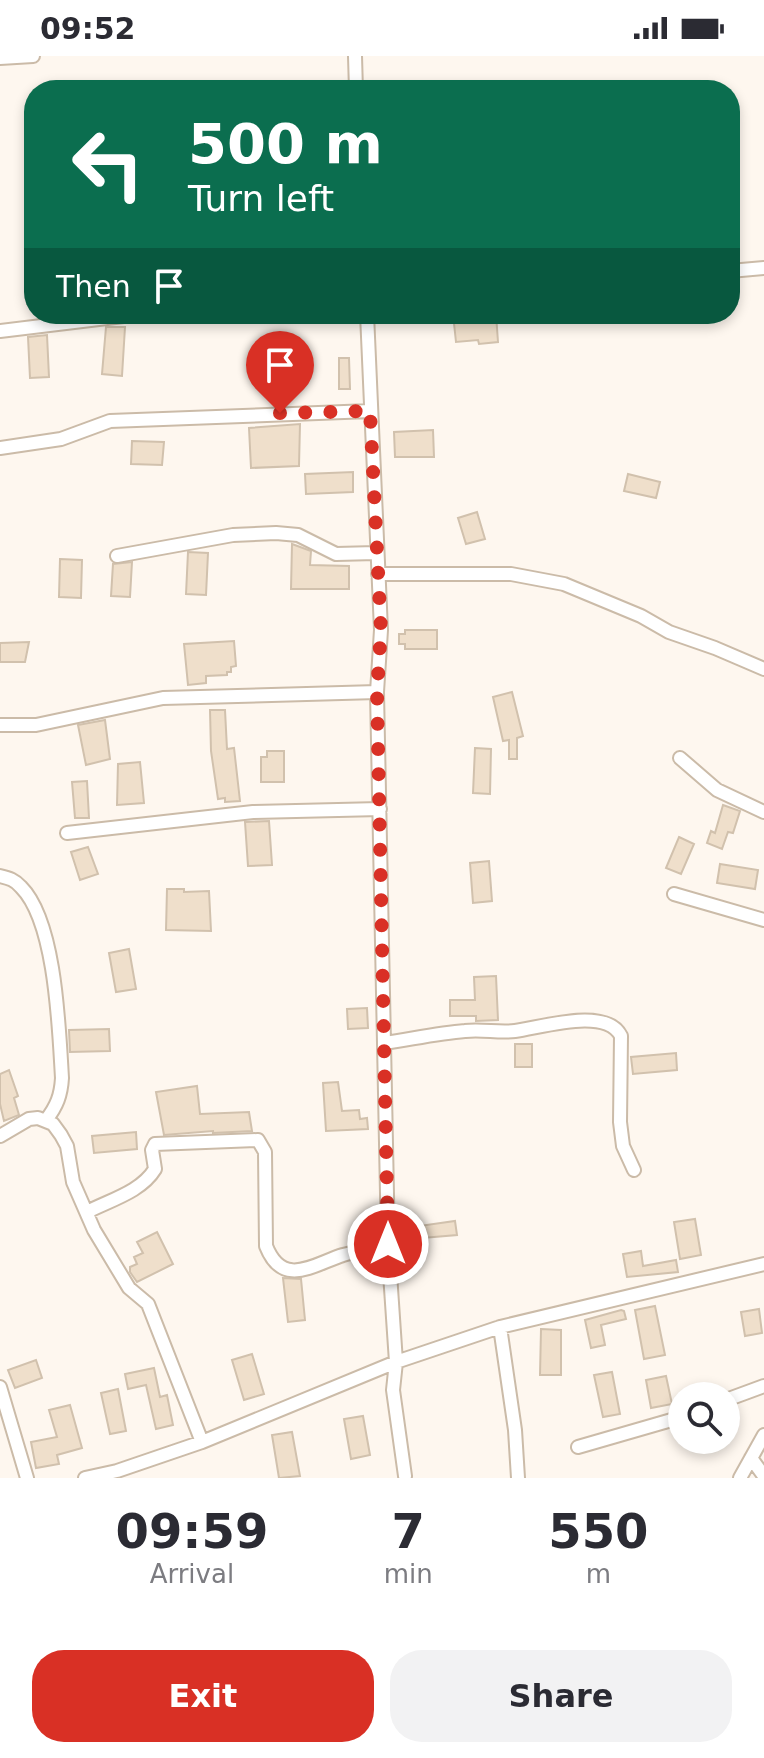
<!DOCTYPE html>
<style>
body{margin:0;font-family:"DejaVu Sans",sans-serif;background:#f2f2f3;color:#2b2b33;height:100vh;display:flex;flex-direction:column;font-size:30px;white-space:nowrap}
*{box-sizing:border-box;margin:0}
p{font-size:26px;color:#7c7c81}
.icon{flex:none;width:44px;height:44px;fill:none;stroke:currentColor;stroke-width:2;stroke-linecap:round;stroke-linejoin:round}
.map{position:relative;height:1422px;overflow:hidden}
.details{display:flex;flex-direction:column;background:#fff;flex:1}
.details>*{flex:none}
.banner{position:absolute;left:24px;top:24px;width:716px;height:244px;border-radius:32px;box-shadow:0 4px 12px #0003;background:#0b6e4f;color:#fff;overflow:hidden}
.buttons{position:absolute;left:668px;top:1326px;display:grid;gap:16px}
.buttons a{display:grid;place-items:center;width:72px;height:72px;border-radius:50%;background:#fff;box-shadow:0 4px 12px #0003;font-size:40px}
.pin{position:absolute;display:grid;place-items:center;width:68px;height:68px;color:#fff;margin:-82px -34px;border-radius:50% 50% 50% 0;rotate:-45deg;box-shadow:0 0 8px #0007}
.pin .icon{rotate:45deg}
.me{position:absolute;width:88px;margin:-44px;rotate:0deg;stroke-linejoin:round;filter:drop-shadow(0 0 6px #0008)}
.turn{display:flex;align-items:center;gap:28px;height:168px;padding:0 32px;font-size:36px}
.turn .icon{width:104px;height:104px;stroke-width:2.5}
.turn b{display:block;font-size:56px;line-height:68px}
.then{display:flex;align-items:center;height:76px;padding:0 32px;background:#0003;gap:16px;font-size:30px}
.eta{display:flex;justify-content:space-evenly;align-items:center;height:136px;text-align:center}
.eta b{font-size:48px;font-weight:600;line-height:56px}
.cta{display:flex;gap:16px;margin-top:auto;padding:16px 32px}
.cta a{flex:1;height:92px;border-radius:32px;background:#d93025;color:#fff;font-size:32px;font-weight:600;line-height:92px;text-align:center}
.cta a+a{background:#f2f2f3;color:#2b2b33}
.status{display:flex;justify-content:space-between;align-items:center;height:56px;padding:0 40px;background:#fff;direction:ltr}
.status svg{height:22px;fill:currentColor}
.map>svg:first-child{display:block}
.building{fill:#efdfcb;stroke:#d1c1ad;stroke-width:2}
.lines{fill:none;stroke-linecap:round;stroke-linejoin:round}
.street-casing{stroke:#cbbba8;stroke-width:16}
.street{stroke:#fff;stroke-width:12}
.route{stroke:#d93025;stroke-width:14;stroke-dasharray:0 25.2}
</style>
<div class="status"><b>09:52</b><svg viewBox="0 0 49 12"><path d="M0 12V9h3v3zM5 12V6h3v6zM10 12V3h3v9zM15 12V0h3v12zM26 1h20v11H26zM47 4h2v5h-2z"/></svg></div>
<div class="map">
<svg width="764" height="1422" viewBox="0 0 764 1422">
<rect width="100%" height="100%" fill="#fef7ef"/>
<path class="building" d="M 453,258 L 496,258 L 498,286 L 479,288 L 478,284 L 456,286 Z
M 106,271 L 125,271 L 122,320 L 102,318 Z
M 47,279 L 49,321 L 30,322 L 28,281 Z
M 339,302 L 349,302 L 350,333 L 339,333 Z
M 300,368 L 299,410 L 251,412 L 249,372 Z
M 433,374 L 434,401 L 395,401 L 394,376 Z
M 132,385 L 164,386 L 162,409 L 131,408 Z
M 353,416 L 353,436 L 306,438 L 305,418 Z
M 628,418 L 660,426 L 656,442 L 624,435 Z
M 477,456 L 485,483 L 466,488 L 458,462 Z
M 292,488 L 311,495 L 310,509 L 349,510 L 349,533 L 291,533 Z
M 188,496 L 208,497 L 206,539 L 186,538 Z
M 60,503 L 82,504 L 81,542 L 59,541 Z
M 132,506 L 130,541 L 111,540 L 113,508 Z
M 405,574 L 437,574 L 437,593 L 405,593 L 405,588 L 399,588 L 399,578 L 405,578 Z
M 234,585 L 236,610 L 231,611 L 231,616 L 227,616 L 227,619 L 206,620 L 206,627 L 188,629 L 184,588 Z
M 29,586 L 25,606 L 0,606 L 0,587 Z
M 512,636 L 523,680 L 517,682 L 517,703 L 509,703 L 509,684 L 503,685 L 493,641 Z
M 210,654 L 225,654 L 227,693 L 234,692 L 240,745 L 225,746 L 225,742 L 218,743 L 211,695 Z
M 105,664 L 110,703 L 86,709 L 78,669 Z
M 475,692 L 491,693 L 490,738 L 473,737 Z
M 267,695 L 284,695 L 284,726 L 261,726 L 261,701 L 267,701 Z
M 140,706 L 144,747 L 117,749 L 118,708 Z
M 87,725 L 89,762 L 75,762 L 72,726 Z
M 723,749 L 740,755 L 733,777 L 728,776 L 722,793 L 707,787 L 711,775 L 715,777 Z
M 269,765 L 272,809 L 248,810 L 245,766 Z
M 679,781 L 694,788 L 681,818 L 666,812 Z
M 88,791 L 98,818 L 80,824 L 71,796 Z
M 489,805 L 492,845 L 473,847 L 470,807 Z
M 720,808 L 758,814 L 755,833 L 717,827 Z
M 167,833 L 184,833 L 184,836 L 209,835 L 211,875 L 166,874 Z
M 129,893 L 136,933 L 116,936 L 109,897 Z
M 496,920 L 498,964 L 476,965 L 476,960 L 450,960 L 450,944 L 475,944 L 474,921 Z
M 367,952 L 368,972 L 348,973 L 347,953 Z
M 109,973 L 110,995 L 70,996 L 69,974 Z
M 515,988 L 532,988 L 532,1011 L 515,1011 Z
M 676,997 L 677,1014 L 633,1018 L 631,1001 Z
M 9,1014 L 18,1040 L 14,1042 L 19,1059 L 4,1065 L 0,1048 L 0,1018 Z
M 338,1026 L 342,1055 L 359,1054 L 360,1063 L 367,1062 L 368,1073 L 326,1075 L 323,1027 Z
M 197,1030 L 200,1058 L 249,1056 L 252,1075 L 213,1077 L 213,1075 L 164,1079 L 156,1036 Z
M 136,1076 L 137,1093 L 94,1097 L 92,1080 Z
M 695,1163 L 701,1199 L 680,1203 L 674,1166 Z
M 410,1165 L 419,1165 L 420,1170 L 455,1165 L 457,1179 L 411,1183 Z
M 157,1176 L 173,1208 L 137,1226 L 130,1216 L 130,1211 L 137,1208 L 134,1201 L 143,1197 L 137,1186 Z
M 641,1195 L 643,1210 L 676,1204 L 678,1216 L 627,1221 L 623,1198 Z
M 283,1222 L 301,1223 L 305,1264 L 288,1266 Z
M 655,1250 L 665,1299 L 644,1303 L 635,1254 Z
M 759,1253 L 762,1277 L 745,1280 L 741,1256 Z
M 621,1254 L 624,1255 L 626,1263 L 601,1269 L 605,1289 L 591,1292 L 585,1264 Z
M 541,1273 L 561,1274 L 561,1319 L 540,1319 Z
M 252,1298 L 264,1338 L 244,1344 L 232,1304 Z
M 36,1304 L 42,1322 L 15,1332 L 8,1314 Z
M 154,1312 L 160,1341 L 167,1339 L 173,1369 L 156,1373 L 146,1329 L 128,1333 L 125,1318 Z
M 612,1316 L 620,1358 L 603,1361 L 594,1319 Z
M 666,1320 L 672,1348 L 651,1352 L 646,1324 Z
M 118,1333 L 126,1375 L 110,1378 L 101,1337 Z
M 70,1349 L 82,1392 L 57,1399 L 59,1408 L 36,1412 L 31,1386 L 57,1381 L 49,1354 Z
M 363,1360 L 370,1399 L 351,1403 L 344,1363 Z
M 292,1376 L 300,1420 L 279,1422 L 272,1379 Z"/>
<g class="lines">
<defs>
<path id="street" d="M 355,0 L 356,34
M 0,2 L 33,0
M 730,215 L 764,212
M 367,258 L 381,574 L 377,636 L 388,1188 L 396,1306 L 393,1334 L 405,1420
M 0,275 L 140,258
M 0,392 L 61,383 L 110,365 L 370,355
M 117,500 L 233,479 L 276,477 L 298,479 L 336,498 L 376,497
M 378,518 L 511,518 L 564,528 L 641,560 L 669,576 L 715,592 L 764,613
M 0,669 L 36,669 L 163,642 L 377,636
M 680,702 L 717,734 L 764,756
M 67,777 L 253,756 L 380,753
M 0,820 C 9,822 15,824 21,831 C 56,866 59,974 62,1022 C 61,1039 57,1050 46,1064
M 674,838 L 764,864
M 385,987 C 412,983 439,977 465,975 C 482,973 499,977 515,975 C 540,972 606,950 621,980 L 620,1066 L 623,1090 L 634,1114
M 0,1080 L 29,1063 L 38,1062 L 53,1068 L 61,1079 L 67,1090 L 73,1126 L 94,1174 L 129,1232 L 148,1248 L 202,1386
M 87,1156 C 110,1144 141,1136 155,1113 L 152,1094 L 155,1088 L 258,1084 L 265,1096 L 266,1190 C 283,1233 314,1208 343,1199 C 358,1195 373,1192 388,1188
M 500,1271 L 515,1374 L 518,1422
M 0,1331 L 27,1422
M 726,1344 L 764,1330
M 578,1391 L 682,1361
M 751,1402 L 764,1420
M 85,1422 L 117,1415 L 202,1386 L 396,1306 L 500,1271 L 764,1208
M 740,1422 L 764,1379"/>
</defs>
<use href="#street" class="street-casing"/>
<use href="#street" class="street"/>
</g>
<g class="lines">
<path class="route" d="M 280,357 L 370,355 L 381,574 L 377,636 L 388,1188"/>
</g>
</svg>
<div class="buttons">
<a><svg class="icon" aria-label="search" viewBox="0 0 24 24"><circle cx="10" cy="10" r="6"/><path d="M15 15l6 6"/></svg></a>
</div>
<div class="pin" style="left:280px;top:357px;background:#d93025"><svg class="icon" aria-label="arrive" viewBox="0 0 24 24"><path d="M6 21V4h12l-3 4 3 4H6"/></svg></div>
<svg class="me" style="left:388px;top:1188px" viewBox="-20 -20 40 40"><circle r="17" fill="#d93025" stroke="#fff" stroke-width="3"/><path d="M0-11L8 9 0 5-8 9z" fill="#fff"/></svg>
<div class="banner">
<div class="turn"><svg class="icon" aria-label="left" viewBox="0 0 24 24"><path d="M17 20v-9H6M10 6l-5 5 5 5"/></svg><div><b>500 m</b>Turn left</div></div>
<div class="then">Then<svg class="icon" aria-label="arrive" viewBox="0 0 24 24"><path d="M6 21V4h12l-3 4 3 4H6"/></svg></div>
</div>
</div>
<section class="details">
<div class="eta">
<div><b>09:59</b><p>Arrival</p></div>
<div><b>7</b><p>min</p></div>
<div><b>550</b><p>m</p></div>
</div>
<div class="cta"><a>Exit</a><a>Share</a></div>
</section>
